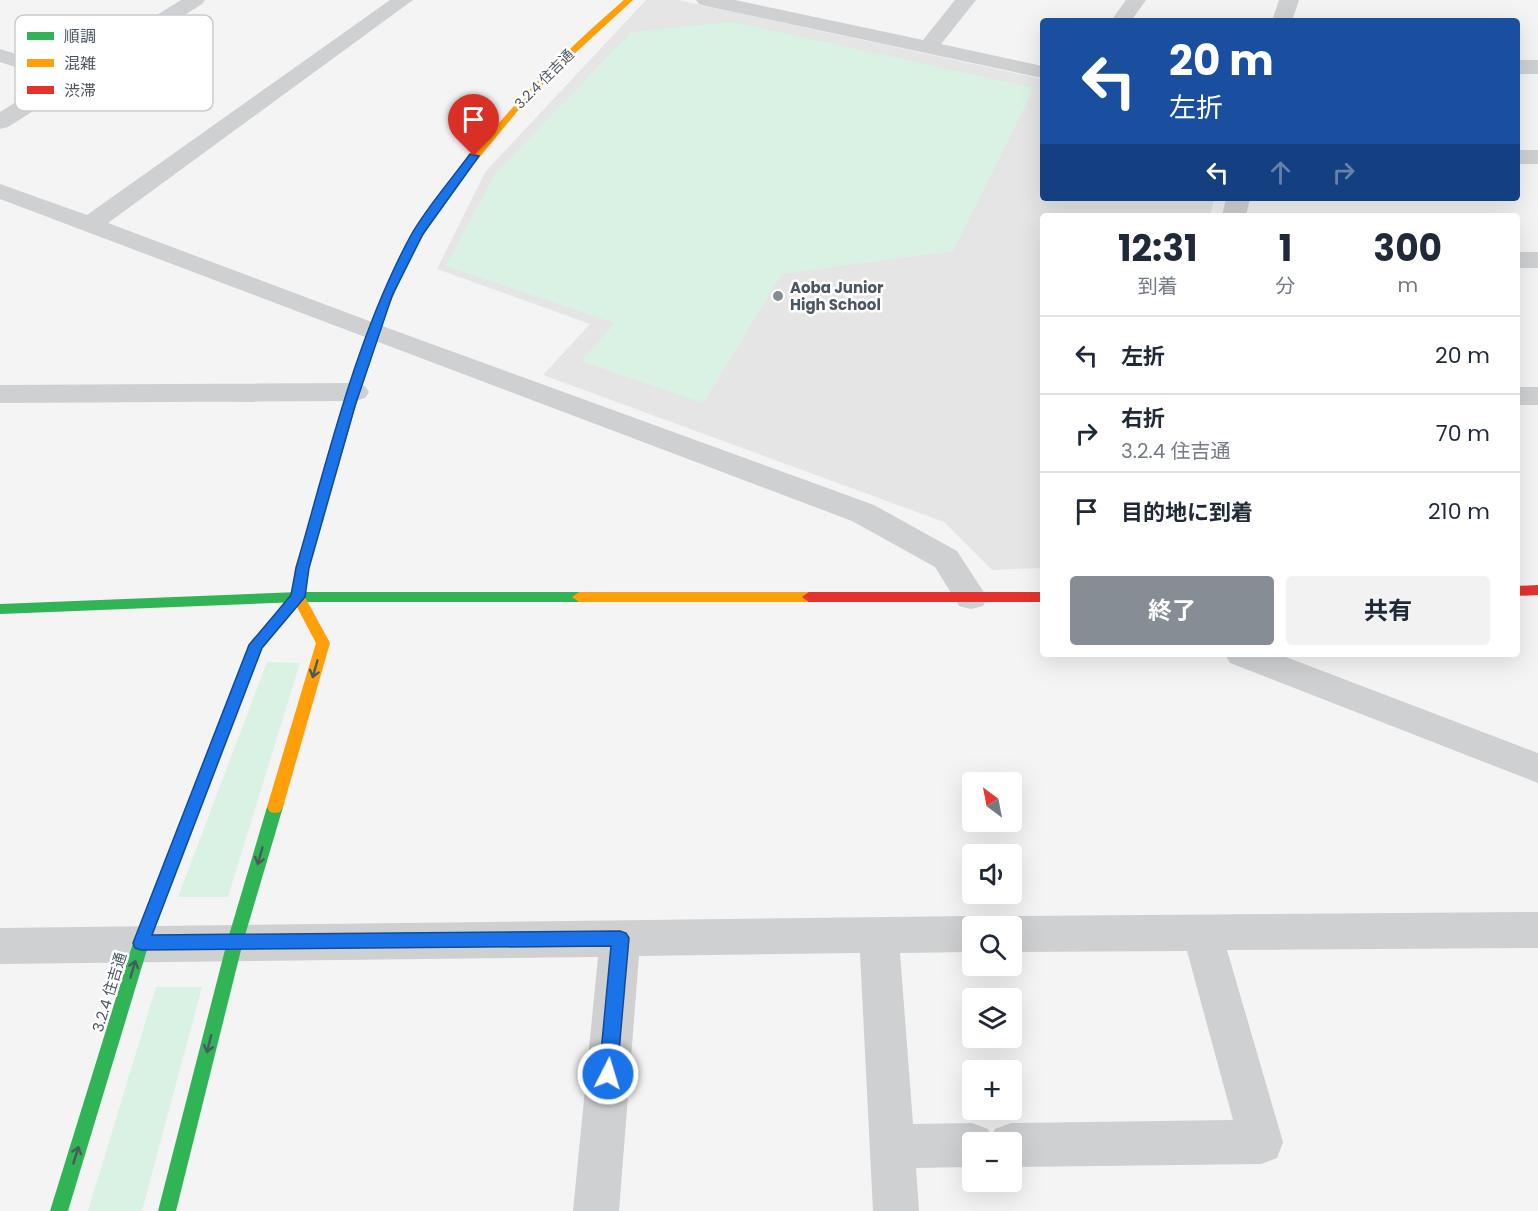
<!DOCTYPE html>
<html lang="ja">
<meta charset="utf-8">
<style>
body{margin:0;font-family:Poppins,"Noto Sans JP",sans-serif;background:#f2f2f3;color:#1f2937;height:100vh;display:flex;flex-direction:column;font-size:22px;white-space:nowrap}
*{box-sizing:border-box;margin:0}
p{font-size:20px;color:#747a83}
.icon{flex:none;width:33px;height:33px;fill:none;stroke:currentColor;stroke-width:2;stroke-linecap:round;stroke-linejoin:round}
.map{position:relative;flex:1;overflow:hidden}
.details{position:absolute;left:1040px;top:213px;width:480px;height:444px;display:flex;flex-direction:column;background:#fff;border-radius:6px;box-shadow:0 6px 24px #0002}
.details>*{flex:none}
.top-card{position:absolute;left:1040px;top:18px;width:480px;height:183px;border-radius:6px;box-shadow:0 6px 24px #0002;background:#1a4fa0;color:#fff;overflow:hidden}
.needle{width:39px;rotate:328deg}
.fabs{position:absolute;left:962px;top:772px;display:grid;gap:12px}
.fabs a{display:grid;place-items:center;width:60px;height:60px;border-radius:6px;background:#fff;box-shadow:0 6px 24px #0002;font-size:30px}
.pin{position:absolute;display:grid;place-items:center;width:51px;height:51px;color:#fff;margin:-62px -26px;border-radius:50% 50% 50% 0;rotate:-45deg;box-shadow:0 0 6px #0007}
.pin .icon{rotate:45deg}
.me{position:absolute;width:66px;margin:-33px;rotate:5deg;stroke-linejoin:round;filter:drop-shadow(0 0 4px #0008)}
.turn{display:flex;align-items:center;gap:21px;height:126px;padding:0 30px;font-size:27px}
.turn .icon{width:78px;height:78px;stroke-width:2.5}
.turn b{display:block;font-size:42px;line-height:51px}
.lanes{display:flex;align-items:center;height:57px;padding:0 30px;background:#0003;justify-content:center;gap:30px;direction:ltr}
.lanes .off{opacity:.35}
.eta{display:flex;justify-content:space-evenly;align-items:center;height:102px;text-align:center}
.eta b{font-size:36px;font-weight:700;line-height:42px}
.button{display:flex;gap:12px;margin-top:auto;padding:12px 30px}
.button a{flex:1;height:69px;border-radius:6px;background:#868d94;color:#fff;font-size:24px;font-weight:700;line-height:69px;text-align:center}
.button a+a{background:#f2f2f3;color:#1f2937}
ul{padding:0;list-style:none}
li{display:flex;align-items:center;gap:18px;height:78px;padding:0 30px;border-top:2px solid #e0e1e3}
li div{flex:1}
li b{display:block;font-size:22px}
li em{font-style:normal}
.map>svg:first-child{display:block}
.education{fill:#e6e5e6}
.green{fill:#d9f2e3}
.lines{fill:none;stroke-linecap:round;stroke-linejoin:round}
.street{fill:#ced0d2;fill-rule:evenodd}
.fast{fill:#30b455;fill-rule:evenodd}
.slow{fill:#ff9f0a;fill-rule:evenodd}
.jam{fill:#e5322d;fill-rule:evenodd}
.oneway{stroke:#495b60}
.route{fill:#1a73e8;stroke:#114b97;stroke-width:1.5}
.poi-dot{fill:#868d94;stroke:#fff;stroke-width:2}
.labels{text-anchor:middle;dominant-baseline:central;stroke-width:5;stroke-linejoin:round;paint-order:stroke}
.far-street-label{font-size:14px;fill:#4a5661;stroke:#fff}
.poi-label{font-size:15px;font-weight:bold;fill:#4a5661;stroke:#fff;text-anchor:start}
.street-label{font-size:15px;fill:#4a5661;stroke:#fff}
.key{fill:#fff;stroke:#c9ccd0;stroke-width:1.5}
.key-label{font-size:16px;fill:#4a5661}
</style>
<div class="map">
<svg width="1538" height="1211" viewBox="0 0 1538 1211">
<rect width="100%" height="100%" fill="#f4f4f4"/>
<path class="education" d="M 646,0 L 678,0 L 1042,79 L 1042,198 L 1214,198 L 1210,216 L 1042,216 L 1042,568 L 992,570 L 944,522 L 543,375 L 590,324 L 437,269 L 485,172 Z"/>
<path class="green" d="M 733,22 L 1034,88 L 953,251 L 782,274 L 703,403 L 581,361 L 615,323 L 446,266 L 495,174 L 631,32 Z
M 267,662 L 300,663 L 228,897 L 178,897 Z
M 156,987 L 202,987 L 142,1211 L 88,1211 Z"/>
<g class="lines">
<path class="street" d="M 181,0 L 205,0 L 202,4 L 8,127 L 0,129 L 0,112 L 53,79 L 0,62 L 0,49 L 68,70 Z
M 390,0 L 413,0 L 108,223 L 385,327 L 874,505 L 957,551 L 987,597 L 983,606 L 971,609 L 959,606 L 935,567 L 852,521 L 0,199 L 0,184 L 87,215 Z
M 696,0 L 735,0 L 923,40 L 955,0 L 976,0 L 941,44 L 1042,66 L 1042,78 L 706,6 L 699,4 Z
M 1126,0 L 1146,0 L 1131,21 L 1111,21 Z
M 1279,0 L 1299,0 L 1292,21 L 1272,21 Z
M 1516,60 L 1538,60 L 1538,74 L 1516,74 Z
M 1516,150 L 1538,150 L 1538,164 L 1516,164 Z
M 1226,198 L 1250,198 L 1246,216 L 1222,216 Z
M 1516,252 L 1538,252 L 1538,268 L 1516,268 Z
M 355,383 L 365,386 L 369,392 L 365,398 L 355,401 L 0,403 L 0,385 Z
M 1516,387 L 1538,387 L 1538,405 L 1516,405 Z
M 1225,654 L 1278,654 L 1538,753 L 1538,783 L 1230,663 Z
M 1538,912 L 1538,948 L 1227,950 L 1283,1142 L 1277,1158 L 1261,1164 L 1011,1167 L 1011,1143 L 972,1143 L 972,1167 L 916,1168 L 919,1211 L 873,1211 L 860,953 L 639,956 L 619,1211 L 573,1211 L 598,957 L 0,964 L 0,928 L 972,916 L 986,921 L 989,927 L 972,927 L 972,952 L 900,953 L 913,1124 L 972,1123 L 988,1129 L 992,1139 L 995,1129 L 1011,1123 L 1233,1120 L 1187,951 L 1011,952 L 1011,927 L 994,927 L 997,921 L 1011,916 Z"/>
<path class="fast" d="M 298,592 L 579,592 L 586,597 L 579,602 L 298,602 L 0,614 L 0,604 Z
M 232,701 L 237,703 L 239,707 L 149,943 L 68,1211 L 50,1211 L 133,943 L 225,707 L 227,703 Z
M 275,801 L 280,802 L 283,807 L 243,942 L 176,1211 L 158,1211 L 227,942 L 267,807 L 270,802 Z"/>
<path class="slow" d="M 624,0 L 633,0 L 561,66 L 521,107 L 474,164 L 431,223 L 423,223 L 422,221 C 483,135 544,69 624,0 Z
M 337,446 L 343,450 L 309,568 L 305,597 L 330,643 L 283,807 L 280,812 L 275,813 L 270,812 L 267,807 L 316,643 L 297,607 L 262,647 L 237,711 L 227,711 L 225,707 L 251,641 L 292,595 L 295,568 L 331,450 Z
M 579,592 L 809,592 L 816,597 L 809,602 L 579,602 L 572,597 Z"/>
<path class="jam" d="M 427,218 L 432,221 C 387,291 366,371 343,450 L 337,454 L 333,453 L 331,450 C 355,370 377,289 423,219 Z
M 1538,585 L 1538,595 L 1516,596 L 1516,586 Z
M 809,592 L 1042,592 L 1042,602 L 809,602 L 802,597 Z"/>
</g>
<defs><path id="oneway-shaft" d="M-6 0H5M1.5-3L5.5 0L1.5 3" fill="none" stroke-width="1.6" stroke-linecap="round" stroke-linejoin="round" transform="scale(1.5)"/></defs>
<g class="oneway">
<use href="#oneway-shaft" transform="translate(315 669) rotate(106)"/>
<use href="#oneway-shaft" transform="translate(260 856) rotate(106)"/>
<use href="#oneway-shaft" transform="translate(133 969) rotate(-73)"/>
<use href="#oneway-shaft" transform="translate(209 1044) rotate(104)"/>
<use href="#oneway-shaft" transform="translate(76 1155) rotate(-73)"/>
</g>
<path class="route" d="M 470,154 L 479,156 L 423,234 L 392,296 L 355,406 L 309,568 L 305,597 L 262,648 L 152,935 L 620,931 L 626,933 L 629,938 L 617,1074 L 615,1080 L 608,1083 L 602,1080 L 599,1074 L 611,946 L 141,950 L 135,948 L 133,943 L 249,645 L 291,595 L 296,568 C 328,457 356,337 411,235 C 427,207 451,180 470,154 Z"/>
<circle class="poi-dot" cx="778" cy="296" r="6"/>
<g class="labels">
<g class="far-street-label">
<text transform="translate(544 79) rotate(-45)">3.2.4 住吉通</text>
</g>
<g class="poi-label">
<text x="790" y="287">Aoba Junior<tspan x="790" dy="17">High School</tspan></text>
</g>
<g class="street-label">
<text transform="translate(109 992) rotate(-73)">3.2.4 住吉通</text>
</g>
</g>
<rect x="15" y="15" width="198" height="96" rx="9" class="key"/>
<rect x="27" y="32" width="27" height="8" fill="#30b455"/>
<rect x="27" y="59" width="27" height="8" fill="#ff9f0a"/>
<rect x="27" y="86" width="27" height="8" fill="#e5322d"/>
<g class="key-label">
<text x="64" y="42">順調</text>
<text x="64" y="69">混雑</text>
<text x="64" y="96">渋滞</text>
</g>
</svg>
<div class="fabs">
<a><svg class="needle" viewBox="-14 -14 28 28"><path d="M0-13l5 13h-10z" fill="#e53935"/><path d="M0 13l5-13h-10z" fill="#747a83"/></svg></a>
<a><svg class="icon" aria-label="sound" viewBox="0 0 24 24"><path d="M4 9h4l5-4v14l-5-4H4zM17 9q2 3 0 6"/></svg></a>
<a><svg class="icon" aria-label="search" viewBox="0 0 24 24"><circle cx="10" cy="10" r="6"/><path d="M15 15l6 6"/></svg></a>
<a><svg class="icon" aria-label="layers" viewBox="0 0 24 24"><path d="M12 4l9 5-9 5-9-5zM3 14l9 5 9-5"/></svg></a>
<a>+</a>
<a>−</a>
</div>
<div class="pin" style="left:474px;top:156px;background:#d93025"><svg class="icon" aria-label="arrive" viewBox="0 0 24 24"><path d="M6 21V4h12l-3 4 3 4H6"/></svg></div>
<svg class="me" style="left:608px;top:1074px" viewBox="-20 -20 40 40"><circle r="17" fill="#1a73e8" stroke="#fff" stroke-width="3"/><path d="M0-11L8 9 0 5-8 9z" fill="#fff"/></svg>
<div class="top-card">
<div class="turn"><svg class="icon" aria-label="left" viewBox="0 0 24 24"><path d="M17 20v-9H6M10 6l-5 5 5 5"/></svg><div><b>20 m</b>左折</div></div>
<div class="lanes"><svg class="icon" aria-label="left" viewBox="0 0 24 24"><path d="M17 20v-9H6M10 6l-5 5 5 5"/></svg><svg class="icon off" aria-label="ahead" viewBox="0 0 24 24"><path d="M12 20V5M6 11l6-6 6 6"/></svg><svg class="icon off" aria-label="right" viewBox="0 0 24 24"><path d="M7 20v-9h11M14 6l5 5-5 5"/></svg></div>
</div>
<section class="details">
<div class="eta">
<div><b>12:31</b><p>到着</p></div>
<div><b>1</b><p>分</p></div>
<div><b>300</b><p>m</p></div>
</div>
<ul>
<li><svg class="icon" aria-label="left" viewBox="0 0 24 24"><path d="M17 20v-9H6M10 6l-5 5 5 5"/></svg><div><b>左折</b></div><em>20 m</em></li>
<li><svg class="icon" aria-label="right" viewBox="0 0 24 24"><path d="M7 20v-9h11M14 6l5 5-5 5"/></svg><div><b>右折</b><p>3.2.4 住吉通</p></div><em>70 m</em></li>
<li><svg class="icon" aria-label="arrive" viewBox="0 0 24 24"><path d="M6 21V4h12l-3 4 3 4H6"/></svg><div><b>目的地に到着</b></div><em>210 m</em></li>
</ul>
<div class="button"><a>終了</a><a>共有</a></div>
</section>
</div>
